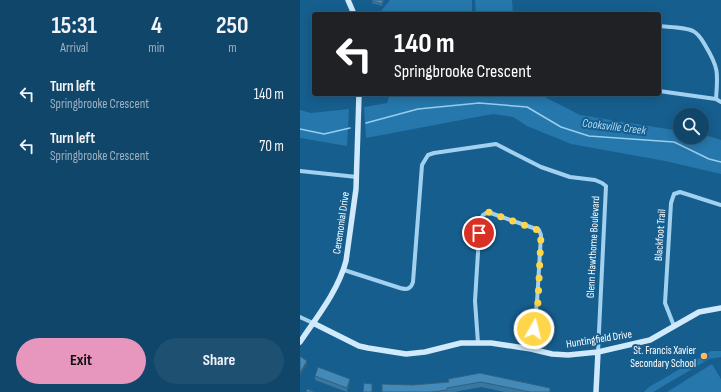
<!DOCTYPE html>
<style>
body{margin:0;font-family:"Sofia Sans Condensed",sans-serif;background:#1e5072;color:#f1f3f6;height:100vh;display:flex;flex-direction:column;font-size:15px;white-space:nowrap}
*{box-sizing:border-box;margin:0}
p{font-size:13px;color:#9cb1c1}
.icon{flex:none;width:22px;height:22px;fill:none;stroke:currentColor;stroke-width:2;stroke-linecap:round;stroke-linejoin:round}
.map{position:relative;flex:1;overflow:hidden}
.panel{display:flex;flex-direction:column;background:#10466a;width:300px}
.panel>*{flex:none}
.hud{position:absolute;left:12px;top:12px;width:349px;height:84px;border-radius:4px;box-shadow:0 2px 10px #0003,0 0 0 1px #305e7e;background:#202124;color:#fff;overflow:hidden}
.fabs{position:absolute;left:373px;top:108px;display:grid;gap:8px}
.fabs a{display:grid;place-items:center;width:36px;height:36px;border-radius:50%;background:#10466a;box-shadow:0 2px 10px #0003,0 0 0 1px #305e7e;font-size:20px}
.pin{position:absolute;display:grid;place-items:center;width:34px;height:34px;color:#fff;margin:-17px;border:2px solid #fff;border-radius:50%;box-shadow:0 1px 4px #0007}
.me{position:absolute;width:44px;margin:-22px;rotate:8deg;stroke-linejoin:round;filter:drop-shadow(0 0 3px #0008)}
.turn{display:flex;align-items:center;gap:14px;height:84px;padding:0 16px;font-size:18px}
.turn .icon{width:52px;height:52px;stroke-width:2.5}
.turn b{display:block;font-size:28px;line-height:34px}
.eta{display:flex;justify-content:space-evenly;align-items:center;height:68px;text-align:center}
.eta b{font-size:24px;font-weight:700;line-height:28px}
.primary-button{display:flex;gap:8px;margin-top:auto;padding:8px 16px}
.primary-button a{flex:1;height:46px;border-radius:24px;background:#e797bd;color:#111;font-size:16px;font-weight:700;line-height:46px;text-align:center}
.primary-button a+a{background:#1e5072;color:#f1f3f6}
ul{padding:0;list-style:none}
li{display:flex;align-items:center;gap:12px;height:52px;padding:0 16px}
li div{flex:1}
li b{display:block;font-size:15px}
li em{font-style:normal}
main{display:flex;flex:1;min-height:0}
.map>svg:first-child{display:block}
.green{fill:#2677ab}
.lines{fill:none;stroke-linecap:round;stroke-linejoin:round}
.stream{stroke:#95cff2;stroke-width:1.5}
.street{stroke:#a2d1f0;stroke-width:4}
.secondary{stroke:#d0e9fb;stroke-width:5.5}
.wall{fill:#3a779e}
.shaded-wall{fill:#306181}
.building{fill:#448ab8;stroke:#306181}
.route{stroke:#ffd54a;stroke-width:7;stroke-dasharray:0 12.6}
.poi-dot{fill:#ffb961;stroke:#165e8e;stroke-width:1.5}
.labels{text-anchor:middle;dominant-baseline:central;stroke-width:4;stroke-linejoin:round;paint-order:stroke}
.street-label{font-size:11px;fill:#fff;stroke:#165e8e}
.poi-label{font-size:11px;fill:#fff;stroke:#165e8e;text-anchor:end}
.water-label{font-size:12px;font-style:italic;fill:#aedbf7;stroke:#165e8e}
</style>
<main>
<section class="panel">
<div class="eta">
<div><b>15:31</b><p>Arrival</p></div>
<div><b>4</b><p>min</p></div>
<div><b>250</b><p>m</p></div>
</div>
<ul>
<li><svg class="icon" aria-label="left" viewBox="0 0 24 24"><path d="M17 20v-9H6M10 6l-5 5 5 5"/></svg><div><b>Turn left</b><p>Springbrooke Crescent</p></div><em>140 m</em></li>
<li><svg class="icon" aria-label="left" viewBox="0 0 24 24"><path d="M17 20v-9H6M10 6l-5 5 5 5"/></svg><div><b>Turn left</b><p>Springbrooke Crescent</p></div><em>70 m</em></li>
</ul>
<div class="primary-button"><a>Exit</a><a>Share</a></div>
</section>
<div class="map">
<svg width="421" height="392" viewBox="0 0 421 392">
<rect width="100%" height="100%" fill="#165e8e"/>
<path class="green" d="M 90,0 L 172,0 L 172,14 L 69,14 L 81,11 Z
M 175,0 L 212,0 L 213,14 L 176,14 Z
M 90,94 L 239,94 L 280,115 L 380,131 L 380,137 L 402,137 L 402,134 L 421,140 L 421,174 L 365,161 L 271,144 L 227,126 L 213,117 L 193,114 L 66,138 L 64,107 L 87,103 Z
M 49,109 L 47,146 L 0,138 L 0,110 L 11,113 Z
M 411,351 L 421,351 L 421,357 L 409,359 L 353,392 L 344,392 L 349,387 Z
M 412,364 L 421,379 L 421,392 L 367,392 Z"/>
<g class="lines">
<path class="stream" d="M 66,123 L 118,109 L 179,103 L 227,107 L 261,127 L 289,136 L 374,142 L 409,159 L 421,162
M 0,129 L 24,134 L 50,128"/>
<path class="street" d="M 359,26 C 368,27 386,27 393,31 C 399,34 402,40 405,45 C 419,68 418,73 416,99
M 359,91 L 416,99 L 421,102
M 0,171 L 57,177
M 44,270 L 100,288 C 107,290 111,289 113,282 L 122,165 L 128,155 L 134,153 L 196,144 L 241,167 L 270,177 L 295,180 L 302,183 L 306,186 L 298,352
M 0,317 L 13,323
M 374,326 L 365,303 L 371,203 L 374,194 L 380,192 L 421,205
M 178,343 L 175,301 L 180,220 L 183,215 L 188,212 L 239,230 L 241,235 L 237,302 L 231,349"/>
<path class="secondary" d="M 48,0 L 54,14
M 13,323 L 59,346 L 68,348 L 106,354 L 125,352 L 161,343 L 191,343 L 231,349 L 252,354 L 268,355 L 298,352 L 350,340 L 399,312 L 421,308
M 0,342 C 17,317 38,291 46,261 L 56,189 L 59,94
M 296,392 L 298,352"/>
</g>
<path class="wall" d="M 72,0 L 84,0 L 82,6 L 72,3 Z
M 180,373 L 250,392 L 205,392 L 181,387 L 154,392 L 82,392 L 113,385 L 148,382 L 148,379 Z
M 15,376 L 50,383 L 47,392 L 15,380 Z"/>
<path class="shaded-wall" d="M 7,361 L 7,365 L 0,376 L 0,373 Z
M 50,379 L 50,383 L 47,392 L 47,388 Z"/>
<path class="building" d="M 72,0 L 83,0 L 82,4 L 72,1 Z
M 0,356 L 7,361 L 0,373 Z
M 18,367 L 50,379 L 47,388 L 15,376 Z
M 180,373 L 250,388 L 250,392 L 230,392 L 181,382 L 147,388 L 147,390 L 132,392 L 82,392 L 82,384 L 113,385 L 149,382 L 148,379 Z
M 64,383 L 72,384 L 72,392 L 63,392 Z
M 7,389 L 15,392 L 6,392 Z"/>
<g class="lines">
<path class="route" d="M 179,233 C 180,224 179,217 188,212 L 238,230 L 241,235 L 238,302 L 234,329"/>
</g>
<circle class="poi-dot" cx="404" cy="356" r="4"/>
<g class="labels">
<g class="street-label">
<text transform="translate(41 223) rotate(-82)">Ceremonial Drive</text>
<text transform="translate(360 235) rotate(-86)">Blackfoot Trail</text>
<text transform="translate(293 247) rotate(-87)">Glenn Hawthorne Boulevard</text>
<text transform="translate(299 339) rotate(-9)">Huntingfield Drive</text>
</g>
<g class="poi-label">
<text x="396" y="350">St. Francis Xavier<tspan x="396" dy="13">Secondary School</tspan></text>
</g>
<g class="water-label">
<text transform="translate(314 127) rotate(7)">Cooksville Creek</text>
</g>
</g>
</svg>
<div class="fabs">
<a><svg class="icon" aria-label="search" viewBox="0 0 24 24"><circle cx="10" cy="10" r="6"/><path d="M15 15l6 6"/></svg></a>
</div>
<div class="pin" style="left:179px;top:233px;background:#d93025"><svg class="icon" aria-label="arrive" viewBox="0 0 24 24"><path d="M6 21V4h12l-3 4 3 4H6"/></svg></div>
<svg class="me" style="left:234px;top:329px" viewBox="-20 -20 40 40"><circle r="17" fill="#ffd54a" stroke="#fff" stroke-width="3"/><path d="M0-11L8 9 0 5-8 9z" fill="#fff"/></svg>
<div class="hud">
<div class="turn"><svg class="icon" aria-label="left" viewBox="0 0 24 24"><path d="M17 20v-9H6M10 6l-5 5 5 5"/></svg><div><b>140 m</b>Springbrooke Crescent</div></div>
</div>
</div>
</main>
